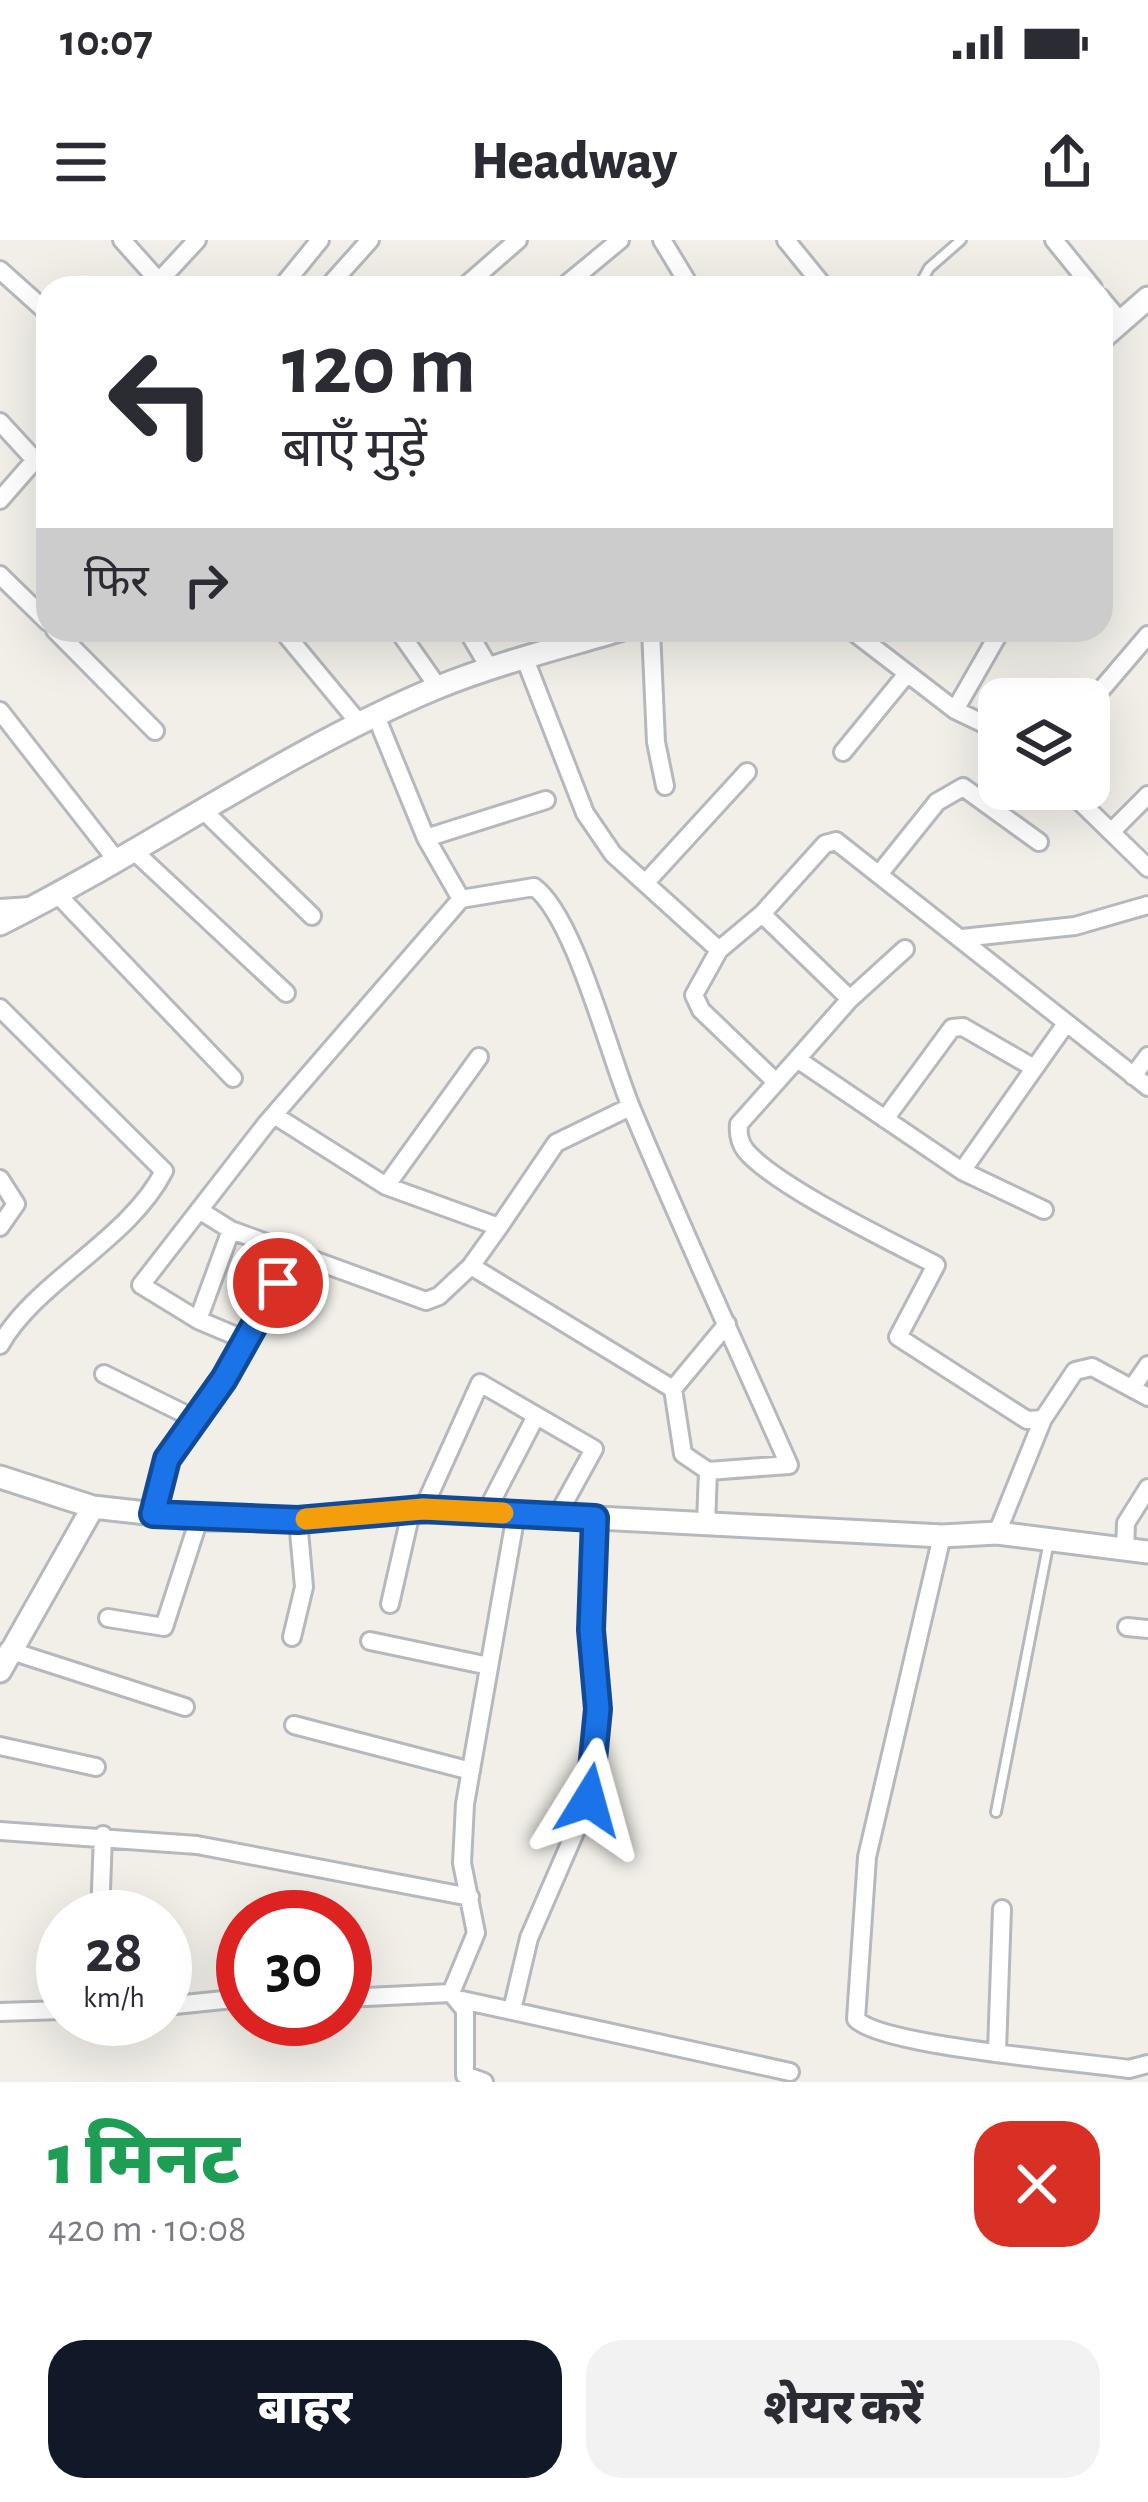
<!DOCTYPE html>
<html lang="hi">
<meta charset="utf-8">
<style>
body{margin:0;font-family:"Alegreya Sans","Noto Sans Devanagari",sans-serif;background:#f2f2f3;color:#2b2b33;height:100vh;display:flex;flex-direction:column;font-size:45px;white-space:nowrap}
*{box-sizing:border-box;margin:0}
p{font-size:39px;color:#7c7c81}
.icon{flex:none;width:66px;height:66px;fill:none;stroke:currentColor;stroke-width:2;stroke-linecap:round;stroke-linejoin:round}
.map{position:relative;height:1842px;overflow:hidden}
.details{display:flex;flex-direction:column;background:#fff;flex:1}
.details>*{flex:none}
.top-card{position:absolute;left:36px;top:36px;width:1077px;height:366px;border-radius:36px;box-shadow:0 12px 48px #0002;background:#fff;color:#2b2b33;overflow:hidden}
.buttons{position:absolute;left:978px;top:438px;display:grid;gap:24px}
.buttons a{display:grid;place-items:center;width:132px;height:132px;border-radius:24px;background:#fff;box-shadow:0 12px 48px #0002;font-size:60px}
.speed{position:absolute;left:36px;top:1650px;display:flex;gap:24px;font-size:60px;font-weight:700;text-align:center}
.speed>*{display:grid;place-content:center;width:156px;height:156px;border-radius:50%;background:#fff;box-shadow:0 12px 48px #0002;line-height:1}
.speed small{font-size:30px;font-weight:400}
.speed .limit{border:18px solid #d22;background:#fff;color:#111}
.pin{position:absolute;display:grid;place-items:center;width:102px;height:102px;color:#fff;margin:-51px;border:6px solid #fff;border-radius:50%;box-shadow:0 3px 12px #0007}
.me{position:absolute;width:132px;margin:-66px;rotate:8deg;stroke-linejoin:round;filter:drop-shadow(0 0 9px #0008)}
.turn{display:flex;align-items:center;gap:42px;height:252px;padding:0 48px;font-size:54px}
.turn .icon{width:156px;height:156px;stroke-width:2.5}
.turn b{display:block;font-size:84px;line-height:102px}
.then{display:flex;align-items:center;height:114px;padding:0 48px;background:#0003;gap:24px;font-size:45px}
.round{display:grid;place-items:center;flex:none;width:126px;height:126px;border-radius:36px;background:#f2f2f3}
.headline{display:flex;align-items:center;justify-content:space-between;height:204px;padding:0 48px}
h1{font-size:72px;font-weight:800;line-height:90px;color:#1e9e55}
.button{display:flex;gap:24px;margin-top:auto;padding:24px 48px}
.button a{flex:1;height:138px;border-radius:36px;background:#111827;color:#fff;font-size:48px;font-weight:800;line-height:138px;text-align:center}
.button a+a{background:#f2f2f3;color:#2b2b33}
.status{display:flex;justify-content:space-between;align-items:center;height:84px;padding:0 60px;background:#fff;direction:ltr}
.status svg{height:33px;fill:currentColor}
header{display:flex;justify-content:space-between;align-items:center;height:156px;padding:0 48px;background:#fff;font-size:54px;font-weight:800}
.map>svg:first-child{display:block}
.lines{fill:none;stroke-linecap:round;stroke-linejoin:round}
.service-casing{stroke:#b5b8bc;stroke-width:14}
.minor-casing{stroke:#b5b8bc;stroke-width:22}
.tertiary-casing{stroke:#b5b8bc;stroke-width:27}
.service{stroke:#fff;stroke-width:8}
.minor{stroke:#fff;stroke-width:16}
.tertiary{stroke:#fff;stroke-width:21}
.route-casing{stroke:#114b97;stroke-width:30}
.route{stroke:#1a73e8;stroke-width:21}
.slow{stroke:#f59e0b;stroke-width:21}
</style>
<div class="status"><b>10:07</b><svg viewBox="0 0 49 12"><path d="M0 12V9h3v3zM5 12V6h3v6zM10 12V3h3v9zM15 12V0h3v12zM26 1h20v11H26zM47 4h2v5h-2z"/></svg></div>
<header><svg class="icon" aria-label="menu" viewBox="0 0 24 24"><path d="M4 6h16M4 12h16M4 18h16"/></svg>Headway<svg class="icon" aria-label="share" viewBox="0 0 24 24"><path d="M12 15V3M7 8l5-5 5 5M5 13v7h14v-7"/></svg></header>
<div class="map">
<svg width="1148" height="1842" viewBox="0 0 1148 1842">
<rect width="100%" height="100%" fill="#f1efe8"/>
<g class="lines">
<defs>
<path id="service" d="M 918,48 L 929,28 L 961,0
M 996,1572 L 1049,1301"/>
<path id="minor" d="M 122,0 L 165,48
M 662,0 L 691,48
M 786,0 L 825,48
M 1054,0 L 1093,48
M 0,30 L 48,73
M 160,40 L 197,0
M 281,48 L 320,0
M 327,48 L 370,0
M 463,48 L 518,0
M 562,48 L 620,0
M 1101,58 L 1121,82
M 0,182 L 35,220 L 0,260
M 0,335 L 48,382
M 55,390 L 155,491
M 282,390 L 360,484
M 398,390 L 438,447
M 467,390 L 490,429
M 651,390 L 656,502 L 665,546
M 851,390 L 955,470 L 999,491
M 525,419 L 585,573 L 613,614 L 719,710 L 762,674 L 825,604 L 836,601 L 1148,847
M 1089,464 L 1148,395
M 955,470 L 998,395
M 0,471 L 118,622
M 376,476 L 426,598 L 461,659
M 843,512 L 906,435
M 1067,549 L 1148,628
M 205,572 L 312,676
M 1111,592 L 1148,555
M 426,598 L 546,560
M 136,613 L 286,753
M 880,633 L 937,562 L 963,547 L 1039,602
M 648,640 L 747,532
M 58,655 L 233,838
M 0,668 L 30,666
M 762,674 L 850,759 L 797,819 L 962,931 L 1044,970
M 962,698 L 1075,686 L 1148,665
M 719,710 L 694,755 L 701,770 L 776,842
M 850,759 L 905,709
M 0,768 L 164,931 C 129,1000 36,1041 0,1105
M 797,819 L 739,884 C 738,894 739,902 746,911 C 777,947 890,1001 936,1025 L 898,1097 L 1027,1180 L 1043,1179 L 1075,1131 L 1092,1127 L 1148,1157
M 1133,836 L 1148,816
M 274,875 L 386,946 L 499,987 L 471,1026
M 885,879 L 952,788 L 963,787 L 1034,828
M 962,931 L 1065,785
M 0,939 L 16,964 L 0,987
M 386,946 L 479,817
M 199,970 L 231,990
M 499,987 L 556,903 L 630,867
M 198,1080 L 248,1101
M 104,1134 L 195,1179
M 1132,1148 L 1148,1125
M 673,1149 L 683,1214 L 708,1231
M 423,1269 L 480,1143 L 594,1209 L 557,1276
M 486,1272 L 536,1176
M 153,1273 L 168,1219 L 224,1139 L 297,1012
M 706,1284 L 708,1231 L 789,1225 C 737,1108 683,991 633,872 C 611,822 575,676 534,647 L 461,659 L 266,884 L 141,1045 L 198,1080 L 231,990 L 426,1061 L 439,1056 L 471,1026 L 673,1149 L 727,1084
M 997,1293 L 1043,1179
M 942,1296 L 867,1617 L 856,1779 C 880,1806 1082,1822 1129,1829 L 1148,1824
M 1125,1310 L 1126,1283 L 1148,1248
M 390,1364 L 411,1272
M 108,1378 L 164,1387 L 199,1279
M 1127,1387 L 1148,1389
M 292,1397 L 304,1347 L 298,1280
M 370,1401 L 489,1426
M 8,1410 L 185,1467
M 294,1485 L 471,1531
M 0,1506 L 96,1527
M 0,1591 L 197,1605 L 470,1657
M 100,1677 L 103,1595
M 451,1753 L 476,1693 L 462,1623 L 465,1564 L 516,1274
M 345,1758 L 451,1753 L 465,1770 L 465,1835 L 484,1842
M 462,1760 L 790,1832
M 165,1766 L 243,1758
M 512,1770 L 529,1698 L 589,1560 L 599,1469 L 591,1390 L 595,1278
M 0,1772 L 63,1770
M 997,1811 L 1002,1669"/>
<path id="tertiary" d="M 1101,99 L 1148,58
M 0,684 C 148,610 283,512 436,448 C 495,424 559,408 620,390
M 0,1237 L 93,1267 L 199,1279 L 298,1280 L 444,1270 L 942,1296 L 997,1293 L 1148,1312
M 0,1431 L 93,1267"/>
</defs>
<use href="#service" class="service-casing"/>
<use href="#minor" class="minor-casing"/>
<use href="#tertiary" class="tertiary-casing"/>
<use href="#service" class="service"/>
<use href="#minor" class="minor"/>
<use href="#tertiary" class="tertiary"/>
</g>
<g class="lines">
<defs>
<path id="route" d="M 278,1043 L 224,1139 L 167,1219 L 153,1274 L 298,1280 L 423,1269 L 595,1278 L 591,1390 L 598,1469 L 589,1560"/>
</defs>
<use href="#route" class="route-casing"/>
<use href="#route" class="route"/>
<path class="slow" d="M 306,1279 L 423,1269 L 503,1273"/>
</g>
</svg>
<div class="buttons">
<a><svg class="icon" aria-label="layers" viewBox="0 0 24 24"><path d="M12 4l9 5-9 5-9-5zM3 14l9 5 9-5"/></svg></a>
</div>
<div class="speed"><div>28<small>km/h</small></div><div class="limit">30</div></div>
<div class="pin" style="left:278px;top:1043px;background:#d93025"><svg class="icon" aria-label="arrive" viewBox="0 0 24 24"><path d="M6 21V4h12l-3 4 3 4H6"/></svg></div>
<svg class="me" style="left:589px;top:1560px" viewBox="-20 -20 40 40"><path d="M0-17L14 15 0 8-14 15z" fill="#1a73e8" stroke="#fff" stroke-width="4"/></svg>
<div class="top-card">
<div class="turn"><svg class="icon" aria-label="left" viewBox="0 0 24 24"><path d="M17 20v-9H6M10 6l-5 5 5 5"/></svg><div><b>120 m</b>बाएँ मुड़ें</div></div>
<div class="then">फिर<svg class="icon" aria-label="right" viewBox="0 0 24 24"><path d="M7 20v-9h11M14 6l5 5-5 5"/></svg></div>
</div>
</div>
<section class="details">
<div class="headline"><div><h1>1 मिनट</h1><p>420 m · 10:08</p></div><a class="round" style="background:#d93025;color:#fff"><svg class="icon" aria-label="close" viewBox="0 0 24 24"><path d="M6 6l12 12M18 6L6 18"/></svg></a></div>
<div class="button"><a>बाहर</a><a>शेयर करें</a></div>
</section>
